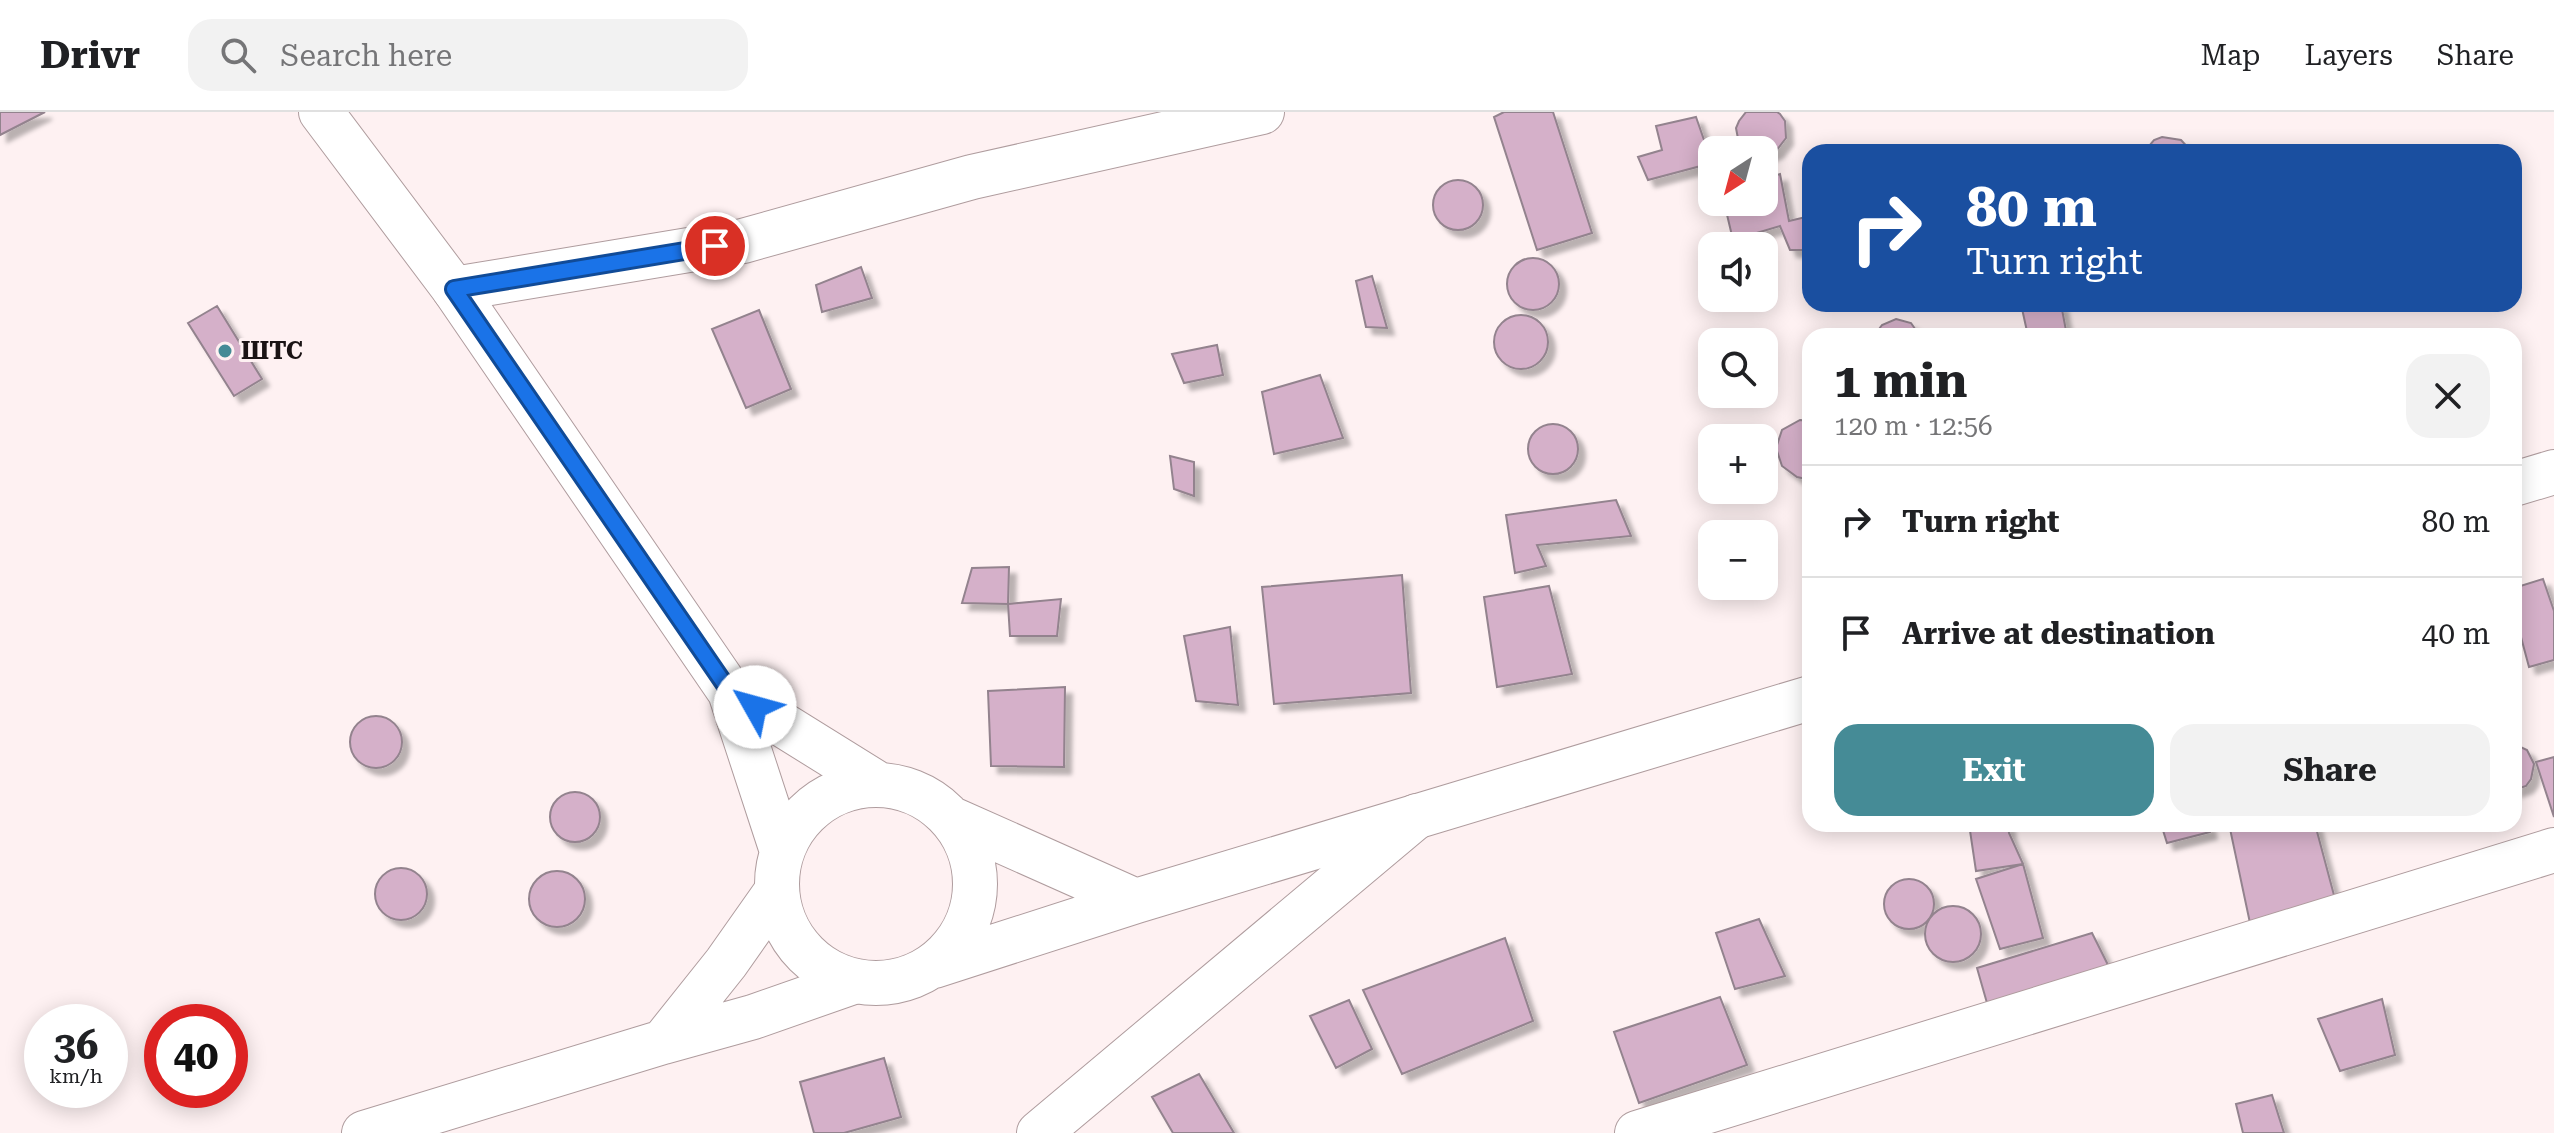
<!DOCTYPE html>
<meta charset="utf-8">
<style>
body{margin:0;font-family:"Roboto Serif",serif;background:#f2f2f2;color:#202124;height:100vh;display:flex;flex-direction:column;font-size:30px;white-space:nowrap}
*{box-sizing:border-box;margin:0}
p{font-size:26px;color:#757577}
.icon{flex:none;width:44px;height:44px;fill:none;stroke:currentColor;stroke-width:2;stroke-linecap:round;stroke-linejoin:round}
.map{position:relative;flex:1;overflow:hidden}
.details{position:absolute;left:1802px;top:216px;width:720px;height:504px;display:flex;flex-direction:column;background:#fff;border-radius:24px;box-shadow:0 4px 20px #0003}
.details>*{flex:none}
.top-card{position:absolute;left:1802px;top:32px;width:720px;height:168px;border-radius:24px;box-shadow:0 4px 20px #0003;background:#1a4fa0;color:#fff;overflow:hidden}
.needle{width:52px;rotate:216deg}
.fabs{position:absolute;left:1698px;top:24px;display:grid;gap:16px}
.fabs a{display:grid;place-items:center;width:80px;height:80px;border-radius:16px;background:#fff;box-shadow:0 4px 20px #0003;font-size:40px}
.speed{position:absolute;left:24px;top:892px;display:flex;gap:16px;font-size:40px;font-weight:700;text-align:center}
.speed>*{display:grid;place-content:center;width:104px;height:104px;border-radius:50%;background:#fff;box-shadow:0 4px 20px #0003;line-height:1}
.speed small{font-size:20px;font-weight:400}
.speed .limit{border:12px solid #d22;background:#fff;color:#111}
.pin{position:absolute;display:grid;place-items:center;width:68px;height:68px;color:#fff;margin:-34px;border:4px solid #fff;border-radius:50%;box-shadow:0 2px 8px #0007}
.me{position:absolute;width:88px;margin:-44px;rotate:308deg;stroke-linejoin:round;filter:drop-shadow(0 0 6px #0008)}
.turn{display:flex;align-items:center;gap:28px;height:168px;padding:0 32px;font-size:36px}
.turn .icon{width:104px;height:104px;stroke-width:2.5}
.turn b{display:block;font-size:56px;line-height:68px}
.round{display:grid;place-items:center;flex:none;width:84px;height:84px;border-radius:24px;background:#f2f2f2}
.headline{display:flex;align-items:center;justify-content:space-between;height:136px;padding:0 32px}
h1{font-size:48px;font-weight:700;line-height:60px}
.button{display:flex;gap:16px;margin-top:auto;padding:16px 32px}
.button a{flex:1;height:92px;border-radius:24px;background:#458b96;color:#fff;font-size:32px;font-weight:700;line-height:92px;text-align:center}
.button a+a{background:#f2f2f2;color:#202124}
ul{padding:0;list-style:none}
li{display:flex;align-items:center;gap:24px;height:112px;padding:0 32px;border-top:2px solid #e0e0e0}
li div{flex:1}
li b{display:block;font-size:30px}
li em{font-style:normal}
header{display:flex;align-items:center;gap:48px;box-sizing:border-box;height:112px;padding:0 40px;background:#fff;border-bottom:2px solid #e0e0e0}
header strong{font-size:38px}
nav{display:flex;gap:44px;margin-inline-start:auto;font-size:28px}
.search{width:560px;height:72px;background:#f2f2f2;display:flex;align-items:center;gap:20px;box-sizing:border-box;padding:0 28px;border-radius:24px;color:#757577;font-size:30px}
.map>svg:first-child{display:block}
.building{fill:#d5b0c9;stroke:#93838e;stroke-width:2;filter:url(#shadow)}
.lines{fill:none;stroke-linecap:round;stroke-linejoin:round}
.minor-casing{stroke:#af9c9e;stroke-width:46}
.tertiary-casing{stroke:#af9c9e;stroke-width:46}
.minor{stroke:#fff;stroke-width:44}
.tertiary{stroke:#fff;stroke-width:44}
.route-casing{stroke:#114b97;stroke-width:20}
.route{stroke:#1a73e8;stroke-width:14}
.poi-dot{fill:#458b96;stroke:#fef1f2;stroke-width:3}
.labels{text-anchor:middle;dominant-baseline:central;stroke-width:6;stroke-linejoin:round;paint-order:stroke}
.poi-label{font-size:24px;font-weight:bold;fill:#1a1314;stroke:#fef1f2;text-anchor:start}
</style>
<header>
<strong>Drivr</strong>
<div class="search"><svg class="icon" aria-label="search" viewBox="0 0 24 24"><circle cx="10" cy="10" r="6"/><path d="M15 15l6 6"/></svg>Search here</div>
<nav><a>Map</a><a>Layers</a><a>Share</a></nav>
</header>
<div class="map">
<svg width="2554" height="1021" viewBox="0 0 2554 1021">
<defs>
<filter id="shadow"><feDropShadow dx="7" dy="7" stdDeviation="2" flood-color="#0004"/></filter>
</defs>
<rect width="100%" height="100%" fill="#fef1f2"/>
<path class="building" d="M 0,0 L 45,0 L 0,23 Z
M 1504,0 L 1553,0 L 1592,121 L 1537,138 L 1494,5 Z
M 1746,0 L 1777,0 L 1780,2 L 1785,9 L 1786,26 L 1776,39 L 1764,44 L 1764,38 L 1745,38 L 1739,32 L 1736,16 L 1739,9 Z
M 1696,5 L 1712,51 L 1648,68 L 1638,45 L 1662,38 L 1656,14 Z
M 2162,25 L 2181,28 L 2192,40 L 2144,40 L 2154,28 Z
M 1780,62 L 1789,109 L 1810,104 L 1810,138 L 1790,138 L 1780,114 L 1733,128 L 1724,90 L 1764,90 L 1764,67 Z
M1433 93a25 25 0 1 1 50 0a25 25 0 1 1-50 0Z
M1507 172a26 26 0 1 1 52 0a26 26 0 1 1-52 0Z
M 861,155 L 872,186 L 822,200 L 816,173 Z
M 1372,164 L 1387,216 L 1366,215 L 1356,169 Z
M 2021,192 L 2061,192 L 2067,224 L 2028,224 Z
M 217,194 L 262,267 L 234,284 L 188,211 Z
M 759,198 L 791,277 L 746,296 L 712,217 Z
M1494 230a27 27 0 1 1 54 0a27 27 0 1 1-54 0Z
M 1896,207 L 1911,211 L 1920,224 L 1874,224 L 1882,213 Z
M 1217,233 L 1223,263 L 1184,271 L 1172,242 Z
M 1320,263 L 1343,326 L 1274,342 L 1262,280 Z
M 1800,308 L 1810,309 L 1810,366 L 1806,367 L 1797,365 L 1782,354 L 1776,336 L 1782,318 Z
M1528 337a25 25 0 1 1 50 0a25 25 0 1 1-50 0Z
M 1170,344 L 1194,350 L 1194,384 L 1174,377 Z
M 1616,388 L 1631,424 L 1537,433 L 1546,454 L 1515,461 L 1506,403 Z
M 1009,455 L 1008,492 L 962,491 L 972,456 Z
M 1402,463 L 1411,581 L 1274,592 L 1262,475 Z
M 2543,467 L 2554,499 L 2554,548 L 2529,555 L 2514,499 L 2514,476 Z
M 1549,474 L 1572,562 L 1497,575 L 1484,485 Z
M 1061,487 L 1057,524 L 1010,524 L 1008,492 Z
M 1230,515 L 1238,593 L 1196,589 L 1184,524 Z
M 1065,575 L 1064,655 L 991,654 L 988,579 Z
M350 630a26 26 0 1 1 52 0a26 26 0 1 1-52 0Z
M 2514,632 L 2527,638 L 2534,652 L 2531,667 L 2526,674 L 2514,678 Z
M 2554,645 L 2554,705 L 2536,650 Z
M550 705a25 25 0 1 1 50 0a25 25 0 1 1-50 0Z
M 1969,712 L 2008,712 L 2009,721 L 2023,752 L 1976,759 Z
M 2161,712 L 2208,712 L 2210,720 L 2167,731 Z
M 2229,712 L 2315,712 L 2335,787 L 2250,811 Z
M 2023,752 L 2043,826 L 2000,837 L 1976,767 Z
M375 782a26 26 0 1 1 52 0a26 26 0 1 1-52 0Z
M529 787a28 28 0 1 1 56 0a28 28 0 1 1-56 0Z
M1884 792a25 25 0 1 1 50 0a25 25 0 1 1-50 0Z
M1925 822a28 28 0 1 1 56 0a28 28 0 1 1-56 0Z
M 1759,807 L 1785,864 L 1735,877 L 1716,821 Z
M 2092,821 L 2109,855 L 1987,891 L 1977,856 Z
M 1505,826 L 1533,909 L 1402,962 L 1363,878 Z
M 1720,885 L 1747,953 L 1639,991 L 1614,920 Z
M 2382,887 L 2395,943 L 2340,959 L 2318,907 Z
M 1349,888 L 1372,937 L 1336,956 L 1310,904 Z
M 884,946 L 901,1005 L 844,1021 L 814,1021 L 800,970 Z
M 1199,962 L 1234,1021 L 1173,1021 L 1152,985 Z
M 2272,983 L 2284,1021 L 2243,1021 L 2236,992 Z"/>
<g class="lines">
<defs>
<path id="minor" d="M 454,177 L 743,129 L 972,65 L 1262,0
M 663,930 L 726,851 L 776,780
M 364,1021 L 663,930 L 753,905 L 853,870
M 1039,1021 L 1417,704
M 1637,1021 L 2554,738"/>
<path id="tertiary" d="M 321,0 L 454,177 L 730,580 L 782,739
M 2514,372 L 2554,360
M 730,580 L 878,672
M777 772a99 99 0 1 1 198 0a99 99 0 1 1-198 0Z
M 952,707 L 1136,789
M 934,854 L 1136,789 L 1810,586"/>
</defs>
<use href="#minor" class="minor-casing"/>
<use href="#tertiary" class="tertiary-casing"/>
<use href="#minor" class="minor"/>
<use href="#tertiary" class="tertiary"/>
</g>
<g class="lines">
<defs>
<path id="route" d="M 715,134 L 454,177 L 730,580 L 755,595"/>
</defs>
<use href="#route" class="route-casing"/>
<use href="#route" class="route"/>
</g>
<circle class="poi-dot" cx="225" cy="239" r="8"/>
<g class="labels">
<g class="poi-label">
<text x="241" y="239">ШТС</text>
</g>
</g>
</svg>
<div class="fabs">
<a><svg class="needle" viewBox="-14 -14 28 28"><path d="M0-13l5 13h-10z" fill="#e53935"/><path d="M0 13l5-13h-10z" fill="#757577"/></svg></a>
<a><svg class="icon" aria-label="sound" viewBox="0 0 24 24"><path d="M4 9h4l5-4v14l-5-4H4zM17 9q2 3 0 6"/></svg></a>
<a><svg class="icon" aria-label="search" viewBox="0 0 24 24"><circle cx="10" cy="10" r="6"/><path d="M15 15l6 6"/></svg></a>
<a>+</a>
<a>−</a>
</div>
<div class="speed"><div>36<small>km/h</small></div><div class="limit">40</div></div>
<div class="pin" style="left:715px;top:134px;background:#d93025"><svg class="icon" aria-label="arrive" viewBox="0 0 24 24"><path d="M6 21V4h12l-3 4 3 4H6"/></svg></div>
<svg class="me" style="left:755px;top:595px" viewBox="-20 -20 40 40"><circle r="19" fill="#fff"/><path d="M0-13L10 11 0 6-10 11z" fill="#1a73e8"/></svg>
<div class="top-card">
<div class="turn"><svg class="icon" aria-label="right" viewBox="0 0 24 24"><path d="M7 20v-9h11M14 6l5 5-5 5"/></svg><div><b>80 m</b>Turn right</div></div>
</div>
<section class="details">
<div class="headline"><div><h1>1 min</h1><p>120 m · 12:56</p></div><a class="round"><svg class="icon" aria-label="close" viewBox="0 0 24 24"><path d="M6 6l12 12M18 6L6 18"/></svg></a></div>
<ul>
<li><svg class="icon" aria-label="right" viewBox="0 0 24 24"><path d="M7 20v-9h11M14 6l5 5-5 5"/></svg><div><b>Turn right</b></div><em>80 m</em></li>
<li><svg class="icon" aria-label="arrive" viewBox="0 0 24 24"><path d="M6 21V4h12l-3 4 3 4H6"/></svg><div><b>Arrive at destination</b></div><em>40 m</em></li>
</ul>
<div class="button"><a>Exit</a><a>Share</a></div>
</section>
</div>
